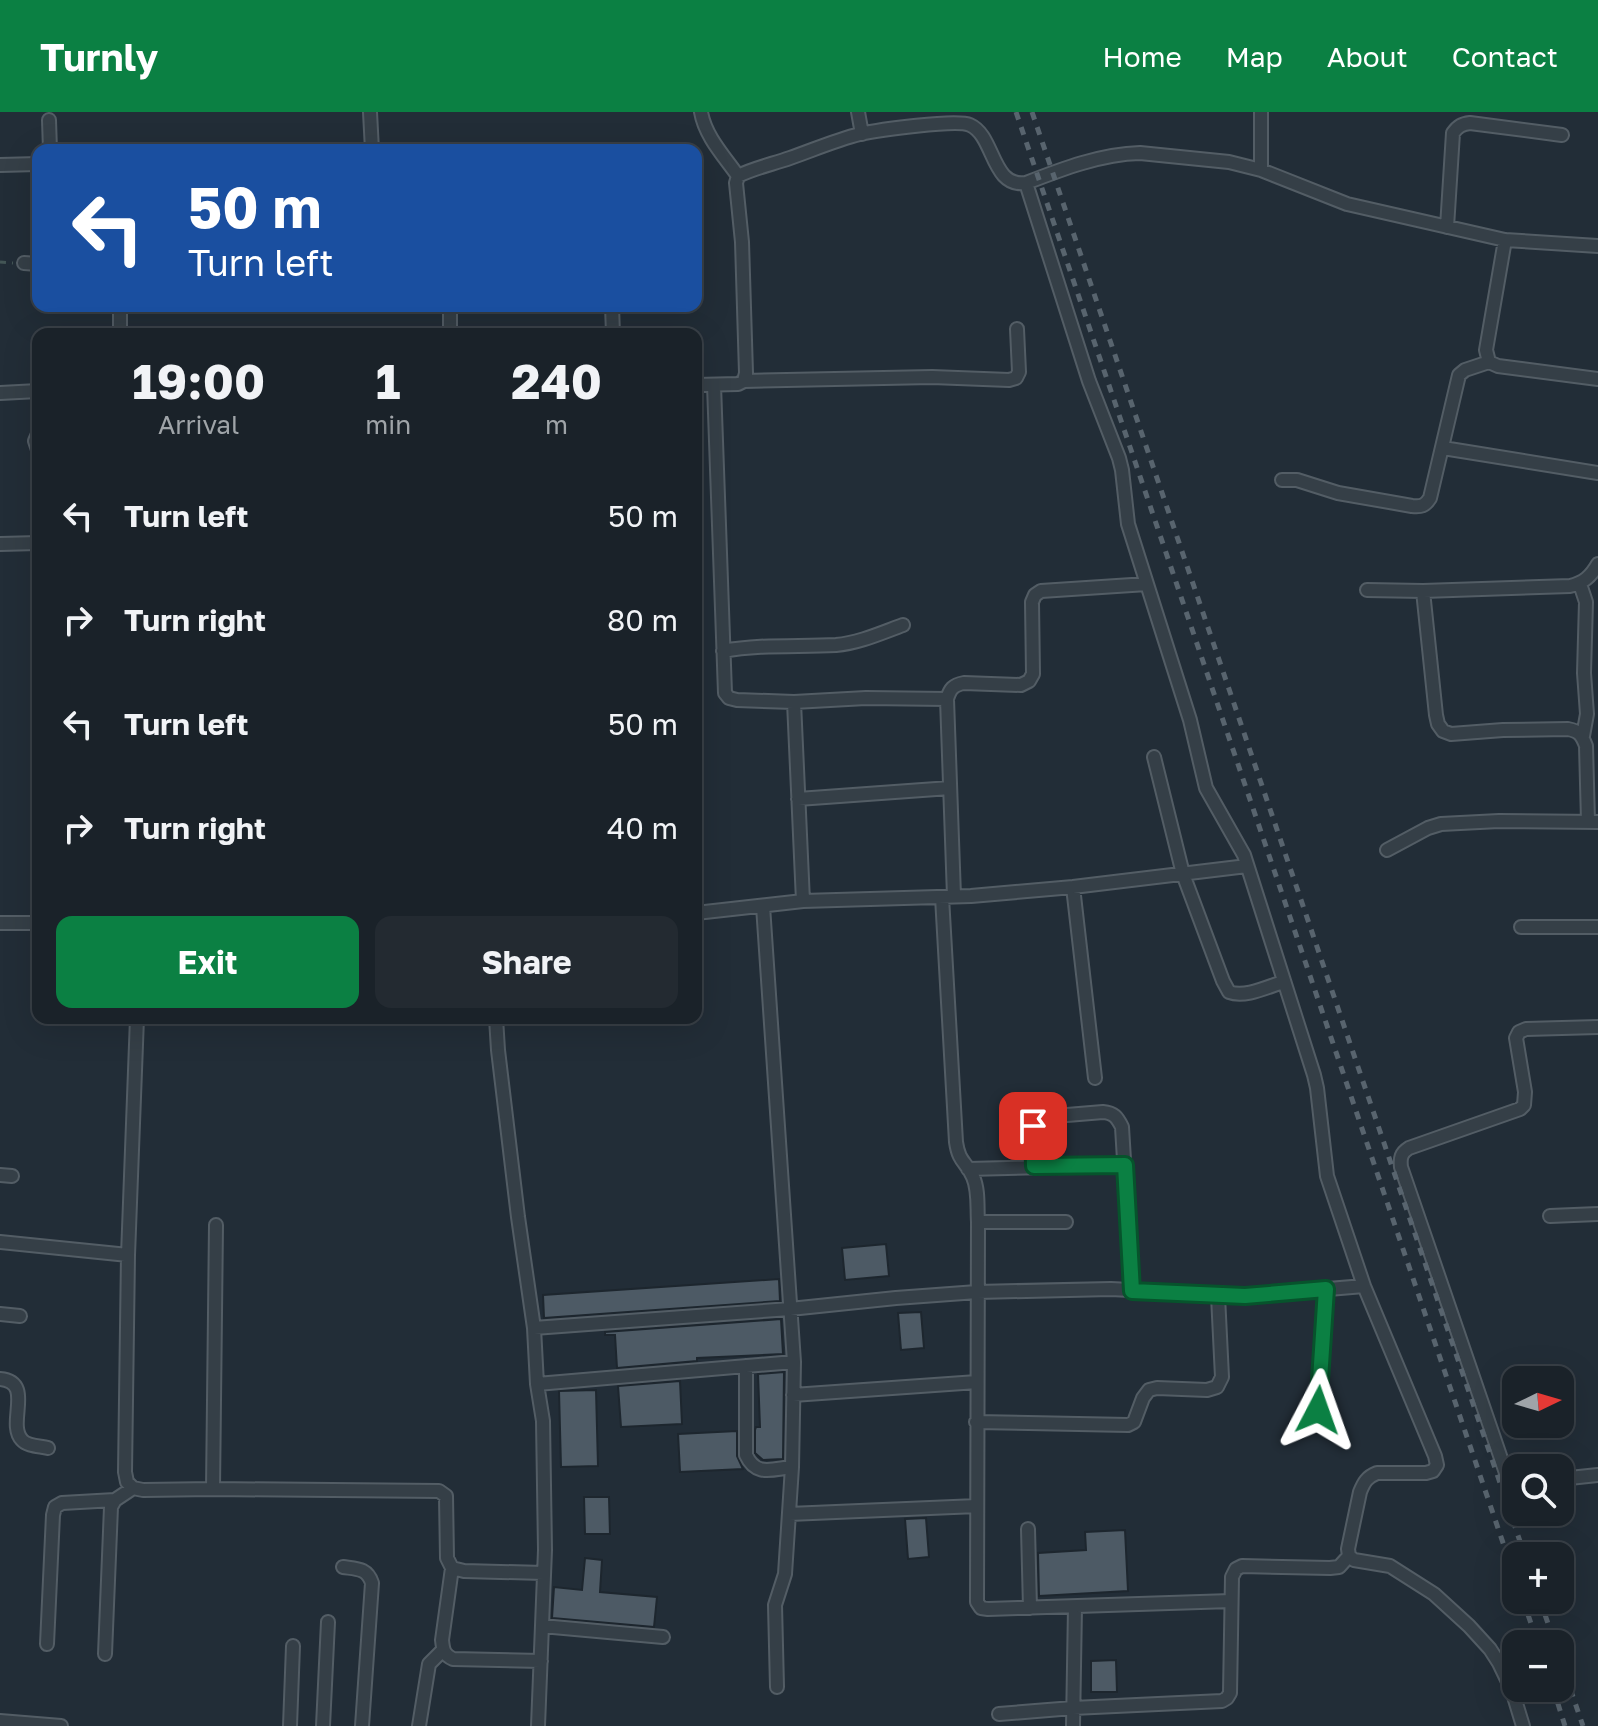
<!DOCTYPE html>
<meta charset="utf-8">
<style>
body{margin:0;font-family:"Golos Text",sans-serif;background:#232a31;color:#f1f3f6;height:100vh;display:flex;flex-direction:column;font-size:30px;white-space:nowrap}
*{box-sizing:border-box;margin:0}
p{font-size:26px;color:#9fa4a8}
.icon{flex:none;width:44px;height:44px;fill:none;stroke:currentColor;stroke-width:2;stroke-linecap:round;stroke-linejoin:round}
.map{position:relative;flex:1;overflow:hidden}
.details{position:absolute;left:32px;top:216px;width:670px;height:696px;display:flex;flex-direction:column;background:#1a2229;border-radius:16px;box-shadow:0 8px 32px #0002,0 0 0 2px #383f46}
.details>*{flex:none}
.top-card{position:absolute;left:32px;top:32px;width:670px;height:168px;border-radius:16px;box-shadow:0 8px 32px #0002,0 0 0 2px #383f46;background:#1a4fa0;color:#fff;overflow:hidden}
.needle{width:52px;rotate:85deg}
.controls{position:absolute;left:1502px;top:1254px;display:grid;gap:16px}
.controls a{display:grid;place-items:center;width:72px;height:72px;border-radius:16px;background:#1a2229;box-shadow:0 8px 32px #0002,0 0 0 2px #383f46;font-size:40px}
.pin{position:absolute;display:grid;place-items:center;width:68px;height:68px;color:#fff;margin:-34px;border-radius:16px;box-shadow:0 4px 12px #0006}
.me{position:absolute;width:88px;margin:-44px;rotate:4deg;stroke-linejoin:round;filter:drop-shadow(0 0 6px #0008)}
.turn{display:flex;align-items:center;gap:28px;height:168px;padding:0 24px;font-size:36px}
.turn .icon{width:104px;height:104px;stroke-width:2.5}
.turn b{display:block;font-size:56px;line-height:68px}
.eta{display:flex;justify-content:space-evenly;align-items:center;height:136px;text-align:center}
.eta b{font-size:48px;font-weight:700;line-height:56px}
.cta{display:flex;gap:16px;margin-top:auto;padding:16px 24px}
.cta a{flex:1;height:92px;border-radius:16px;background:#0b8043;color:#fff;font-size:32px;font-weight:700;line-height:92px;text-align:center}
.cta a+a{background:#232a31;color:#f1f3f6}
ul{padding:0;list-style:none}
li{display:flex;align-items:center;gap:24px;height:104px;padding:0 24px}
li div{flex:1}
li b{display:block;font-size:30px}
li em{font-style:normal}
header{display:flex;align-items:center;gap:48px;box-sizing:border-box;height:112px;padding:0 40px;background:#0b8043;color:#fff}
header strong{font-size:38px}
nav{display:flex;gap:44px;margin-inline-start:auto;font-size:28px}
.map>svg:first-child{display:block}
.building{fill:#4d5a65;stroke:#1d262e;stroke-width:2}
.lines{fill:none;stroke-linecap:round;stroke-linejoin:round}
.street-casing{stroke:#535d65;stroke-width:16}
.path{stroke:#445656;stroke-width:3;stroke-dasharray:6 6;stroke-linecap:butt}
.street{stroke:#353f47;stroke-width:12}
.rail{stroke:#58646e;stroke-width:5;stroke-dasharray:8 8;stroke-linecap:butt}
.route-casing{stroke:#07532c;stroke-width:20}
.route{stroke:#0b8043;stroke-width:14}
</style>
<header>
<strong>Turnly</strong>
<nav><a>Home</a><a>Map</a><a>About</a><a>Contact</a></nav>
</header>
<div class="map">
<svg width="1598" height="1614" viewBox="0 0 1598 1614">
<rect width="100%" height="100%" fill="#222d37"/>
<path class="building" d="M 886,1132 L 889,1164 L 845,1168 L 842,1136 Z
M 779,1167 L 780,1189 L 544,1206 L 543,1183 Z
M 921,1200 L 924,1236 L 901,1238 L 898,1201 Z
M 781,1207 L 783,1242 L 697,1246 L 697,1249 L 617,1256 L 615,1223 L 605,1223 L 605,1220 Z
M 784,1260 L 783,1347 L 763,1348 L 755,1341 L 755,1318 L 756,1315 L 760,1315 L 758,1262 Z
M 680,1269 L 682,1312 L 621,1315 L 618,1274 Z
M 596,1278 L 598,1354 L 561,1355 L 559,1279 Z
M 737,1319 L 737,1344 L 743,1357 L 680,1360 L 678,1322 Z
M 584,1385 L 609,1385 L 610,1422 L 585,1422 Z
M 926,1406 L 929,1445 L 908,1447 L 905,1407 Z
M 1125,1418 L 1128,1479 L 1039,1484 L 1038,1441 L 1086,1438 L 1085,1420 Z
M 585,1446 L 602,1448 L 600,1480 L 657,1485 L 654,1515 L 552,1506 L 554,1475 L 582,1478 Z
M 1116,1548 L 1117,1580 L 1091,1580 L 1091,1549 Z"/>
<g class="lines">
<defs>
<path id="street" d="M 370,0 L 372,38
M 701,0 C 705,24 724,44 738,64
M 858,0 L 862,22
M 1261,0 L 1261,58
M 49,8 L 50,38
M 0,53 L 38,52
M 1026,71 L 1089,269 L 1119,346 L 1122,358 L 1128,412 L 1190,608 L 1206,676 L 1244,743 L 1314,963 L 1317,976 L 1327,1064 L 1364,1174 L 1435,1344 L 1437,1353 L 1433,1359 L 1426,1361 L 1377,1361 C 1367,1365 1364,1370 1360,1380 L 1348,1437 L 1349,1444 L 1354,1448 L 1390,1454 L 1434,1482 L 1469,1514 L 1490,1537 L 1499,1551 L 1512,1578 L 1523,1614
M 1447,115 L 1453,21 C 1458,14 1462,12 1470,11 L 1562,23
M 1505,128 L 1486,238 L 1489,250 L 1498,254 L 1598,267
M 24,151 L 38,152
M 612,194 L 613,222
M 120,222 L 120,194
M 450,222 L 450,194
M 744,269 L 932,265 L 1009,268 L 1016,266 L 1019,260 L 1017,217
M 696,273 L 738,272 L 744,269 L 746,261 L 742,130 L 736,71 L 738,64 C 754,56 773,52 790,46 C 813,38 836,28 860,22 C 878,18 956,7 970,13 C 995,24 991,76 1026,71 C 1062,57 1101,42 1140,41 L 1229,50 L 1261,58 L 1347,92 L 1505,128 L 1598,134
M 714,273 L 725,581 L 729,586 L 737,588 L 794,590 L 803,789
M 0,281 L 38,279
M 38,322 L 35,329 L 38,338
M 1443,336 L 1598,361
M 1282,368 L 1297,368 L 1338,381 L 1412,394 C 1421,395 1425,394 1430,386 L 1459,263 L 1465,258 L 1489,250
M 0,432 L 38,431
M 1580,472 L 1586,490 L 1584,561 L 1587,602 L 1583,624
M 1367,478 L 1423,479 L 1570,474 C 1584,471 1591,464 1598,452
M 1423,479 L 1436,603 L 1438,612 L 1443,619 L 1451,622 L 1503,618 L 1568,617 C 1579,619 1582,623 1586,634 L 1588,709
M 723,539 C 761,532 798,535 836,533 C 859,531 881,521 903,513
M 794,590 L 866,586 L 947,587
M 1154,645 L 1183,762 L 1223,869 L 1229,880 C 1245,886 1267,875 1283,870
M 798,687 L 950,676
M 1387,738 L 1428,716 L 1441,712 L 1499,709 L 1598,710
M 1073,775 L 1095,966
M 954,784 L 947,587 C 950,577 953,573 964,571 L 1021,573 L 1029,569 L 1033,562 L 1032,490 L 1035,483 L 1041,479 L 1147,472
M 942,785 L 956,1030 C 959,1051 966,1049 973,1065 C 979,1078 977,1096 978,1110 L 977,1490 L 981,1496 L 988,1497 L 1231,1489
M 763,794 L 794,1250 L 792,1355 L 785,1462 L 775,1493 L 777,1575
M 696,801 L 803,789 L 971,784 L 1073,775 L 1247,754
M 0,811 L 38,811
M 1521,815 L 1598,815
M 137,906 L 128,1143 L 125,1360 L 127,1370 L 133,1376 L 143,1378 L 213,1377 L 439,1379 L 446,1384 L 447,1446 L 452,1456 L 464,1459 L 544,1461
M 496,906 L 498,938 L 518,1105 L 534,1216 L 537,1272 L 543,1309 L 545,1438 L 538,1614
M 1034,1054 C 1033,1037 1026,1014 1043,1005 L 1103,1000 C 1114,1001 1117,1005 1122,1015 L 1132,1179
M 968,1057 L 1125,1053
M 0,1063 L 12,1064
M 1550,1104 L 1598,1102
M 978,1110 L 1066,1110
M 0,1130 L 128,1143
M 0,1202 L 20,1204
M 534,1216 L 790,1197 L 896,1186 L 977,1180 L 1111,1177 L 1245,1184 L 1364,1174
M 746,1254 L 746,1343 C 756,1365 772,1357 792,1355
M 0,1267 C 35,1270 6,1311 22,1328 C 27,1334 40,1334 48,1336
M 537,1272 L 794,1250
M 793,1283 L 977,1270
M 1318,1298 L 1326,1177
M 976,1310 L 1128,1313 L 1134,1310 L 1143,1286 L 1149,1278 L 1157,1276 L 1207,1278 L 1217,1275 L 1222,1265 L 1218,1184
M 1560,1367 L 1598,1363
M 1516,1375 L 1507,1364 L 1401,1055 C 1400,1046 1401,1041 1409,1036 L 1520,997 L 1524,993 L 1525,980 L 1516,926 L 1519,920 L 1526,917 L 1598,915
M 213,1377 L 216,1113
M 789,1402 L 977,1394
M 1028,1417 L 1030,1496
M 343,1455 C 357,1457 367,1456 372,1471 L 362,1614
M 452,1456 L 442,1528 C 443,1538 444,1543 453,1547 L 541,1549
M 542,1514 L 663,1525
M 47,1532 L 53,1403 L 55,1395 L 62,1391 L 115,1388
M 105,1542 L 111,1395 L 115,1388 L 133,1376
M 999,1602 L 1073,1596 L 1222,1589 L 1227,1586 L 1230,1581 L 1232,1465 L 1236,1457 L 1242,1454 L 1330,1456 L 1339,1455 L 1349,1444
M 0,1609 L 61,1614
M 290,1614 L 293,1534
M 323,1614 L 328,1510
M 419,1614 L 429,1552 L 443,1538
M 1073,1614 L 1075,1495"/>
</defs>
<use href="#street" class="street-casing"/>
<path class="path" d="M 0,150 L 13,151"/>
<use href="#street" class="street"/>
<path class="rail" d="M 1016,0 L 1516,1469
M 1032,0 L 1525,1444
M 1523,1488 L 1538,1532
M 1540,1488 L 1555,1532
M 1560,1547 L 1583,1614
M 1553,1576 L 1565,1614"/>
</g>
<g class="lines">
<defs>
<path id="route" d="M 1033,1014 L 1034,1054 L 1125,1053 L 1132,1179 L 1245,1184 L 1326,1177 L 1318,1298"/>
</defs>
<use href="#route" class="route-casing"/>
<use href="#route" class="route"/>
</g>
</svg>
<div class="controls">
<a><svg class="needle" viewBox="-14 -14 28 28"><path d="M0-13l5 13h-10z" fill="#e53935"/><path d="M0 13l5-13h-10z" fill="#9fa4a8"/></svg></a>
<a><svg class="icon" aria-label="search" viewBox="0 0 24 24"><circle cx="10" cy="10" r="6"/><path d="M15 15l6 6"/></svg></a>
<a>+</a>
<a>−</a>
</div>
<div class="pin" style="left:1033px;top:1014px;background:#d93025"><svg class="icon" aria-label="arrive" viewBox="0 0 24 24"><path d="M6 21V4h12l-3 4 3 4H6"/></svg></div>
<svg class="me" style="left:1318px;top:1298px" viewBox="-20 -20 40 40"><path d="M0-17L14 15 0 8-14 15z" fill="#0b8043" stroke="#fff" stroke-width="4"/></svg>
<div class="top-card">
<div class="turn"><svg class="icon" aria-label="left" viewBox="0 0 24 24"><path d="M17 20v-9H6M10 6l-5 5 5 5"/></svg><div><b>50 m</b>Turn left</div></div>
</div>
<section class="details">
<div class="eta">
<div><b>19:00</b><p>Arrival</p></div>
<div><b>1</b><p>min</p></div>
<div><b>240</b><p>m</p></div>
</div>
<ul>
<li><svg class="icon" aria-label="left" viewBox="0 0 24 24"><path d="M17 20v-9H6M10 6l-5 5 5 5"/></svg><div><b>Turn left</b></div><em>50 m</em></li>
<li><svg class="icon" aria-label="right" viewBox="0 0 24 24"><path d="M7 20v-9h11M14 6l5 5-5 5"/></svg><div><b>Turn right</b></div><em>80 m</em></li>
<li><svg class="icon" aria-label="left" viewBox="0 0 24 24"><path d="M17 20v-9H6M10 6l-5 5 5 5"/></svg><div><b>Turn left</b></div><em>50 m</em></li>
<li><svg class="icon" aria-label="right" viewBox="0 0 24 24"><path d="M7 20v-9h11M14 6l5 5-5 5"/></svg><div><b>Turn right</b></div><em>40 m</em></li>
</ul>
<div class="cta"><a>Exit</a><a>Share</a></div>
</section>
</div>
